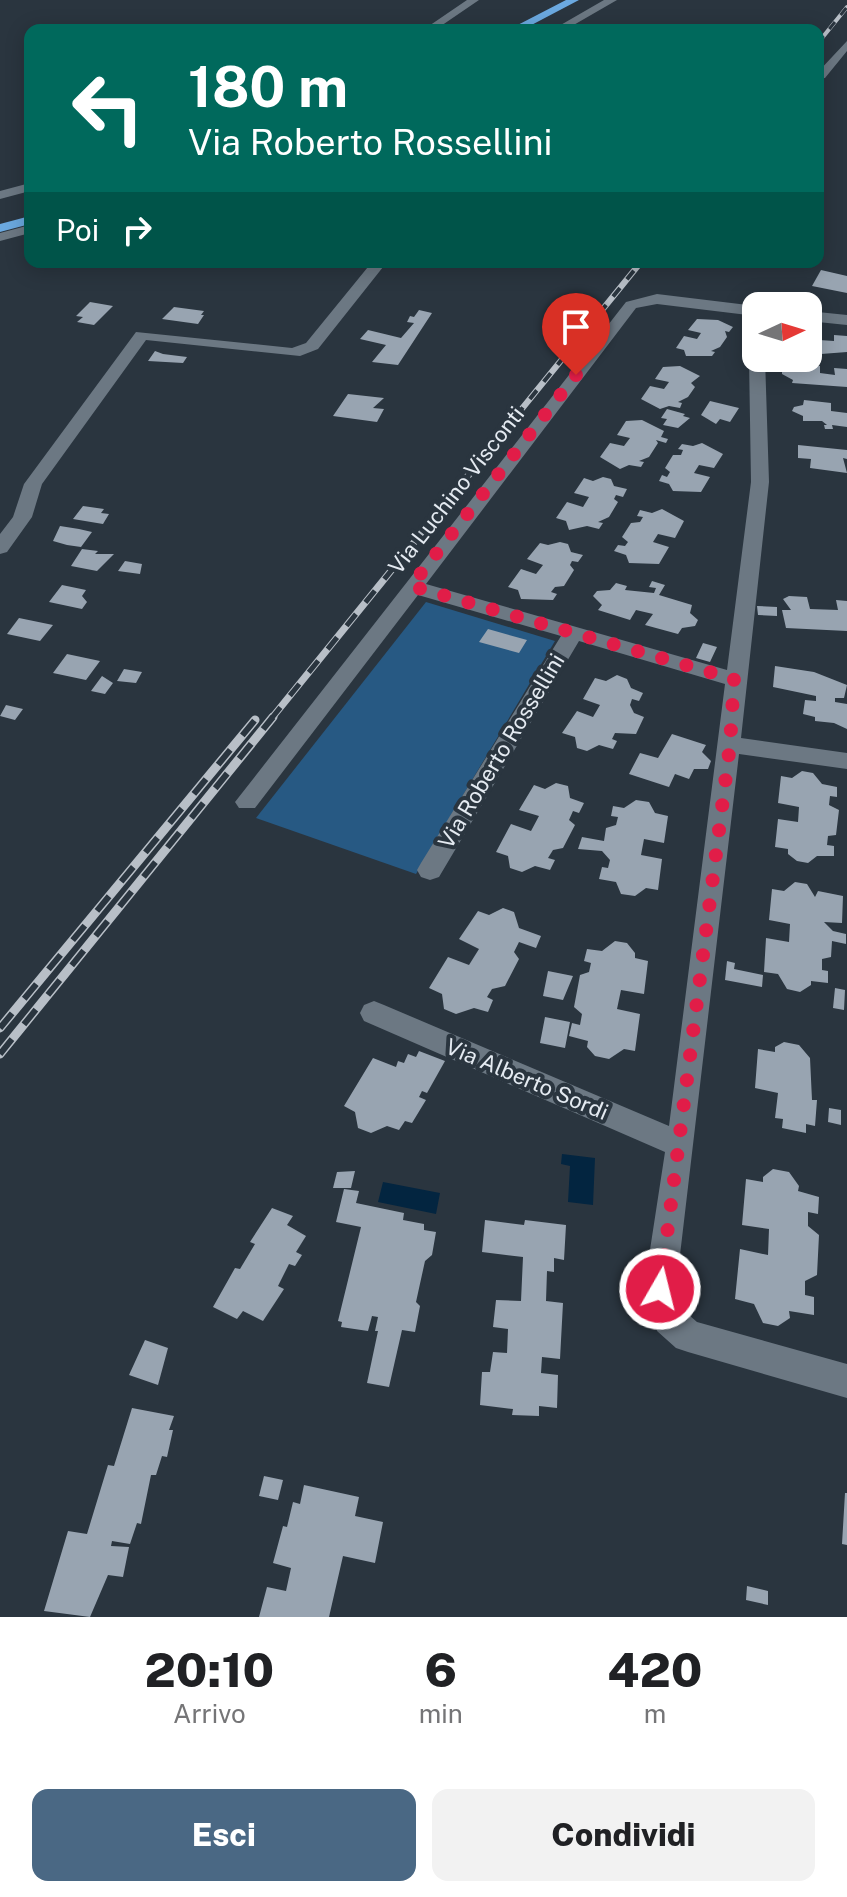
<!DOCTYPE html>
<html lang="it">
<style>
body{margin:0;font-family:"Public Sans",sans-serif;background:#f2f2f2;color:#202124;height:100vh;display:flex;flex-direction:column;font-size:30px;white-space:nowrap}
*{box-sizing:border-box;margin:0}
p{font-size:26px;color:#757577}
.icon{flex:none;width:44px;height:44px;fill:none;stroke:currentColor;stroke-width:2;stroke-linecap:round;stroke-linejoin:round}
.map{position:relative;height:1617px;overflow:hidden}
.details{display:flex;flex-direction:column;background:#fff;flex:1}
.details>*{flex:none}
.top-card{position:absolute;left:24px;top:24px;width:800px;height:244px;border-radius:16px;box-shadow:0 4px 20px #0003;background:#00695c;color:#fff;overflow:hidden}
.needle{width:52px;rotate:86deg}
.controls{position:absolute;left:742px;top:292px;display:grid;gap:16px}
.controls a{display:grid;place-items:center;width:80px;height:80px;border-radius:16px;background:#fff;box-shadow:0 4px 20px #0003;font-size:40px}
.pin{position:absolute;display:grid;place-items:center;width:68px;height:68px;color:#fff;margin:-82px -34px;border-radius:50% 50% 50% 0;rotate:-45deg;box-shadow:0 0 8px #0007}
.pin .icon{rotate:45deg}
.me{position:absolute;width:88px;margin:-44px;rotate:8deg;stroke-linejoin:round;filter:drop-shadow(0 0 6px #0008)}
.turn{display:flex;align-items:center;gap:28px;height:168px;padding:0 32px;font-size:36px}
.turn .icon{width:104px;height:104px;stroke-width:2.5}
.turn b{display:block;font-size:56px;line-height:68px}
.then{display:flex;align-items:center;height:76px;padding:0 32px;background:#0003;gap:16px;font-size:30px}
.eta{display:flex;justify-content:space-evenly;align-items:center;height:136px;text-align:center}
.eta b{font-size:48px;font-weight:800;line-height:56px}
.primary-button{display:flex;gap:16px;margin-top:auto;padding:16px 32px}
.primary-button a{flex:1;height:92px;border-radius:16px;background:#4a6884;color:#fff;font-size:32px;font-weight:800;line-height:92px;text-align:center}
.primary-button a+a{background:#f2f2f2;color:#202124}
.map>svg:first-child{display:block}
.green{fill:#275983}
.water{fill:#032540}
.building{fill:#98a4b1}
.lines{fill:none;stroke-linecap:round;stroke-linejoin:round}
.minor{fill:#6c7883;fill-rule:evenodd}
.highway{fill:#6ba9e0;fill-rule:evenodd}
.rail-far3-casing{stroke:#b8bfc7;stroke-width:4}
.rail-far2-casing{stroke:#b8bfc7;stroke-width:6}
.rail-far1-casing{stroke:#b8bfc7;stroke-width:7}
.rail-casing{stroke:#b8bfc7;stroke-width:9}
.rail-far3{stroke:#2a353f;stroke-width:3;stroke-dasharray:9;stroke-linecap:butt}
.rail-far2{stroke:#2a353f;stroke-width:4;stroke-dasharray:11;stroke-linecap:butt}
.rail-far1{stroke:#2a353f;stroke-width:5;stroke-dasharray:15;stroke-linecap:butt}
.rail{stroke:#2a353f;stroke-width:6;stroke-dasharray:19;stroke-linecap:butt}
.route{stroke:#e11d48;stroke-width:14;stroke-dasharray:0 25.2}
.labels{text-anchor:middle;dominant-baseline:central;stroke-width:8;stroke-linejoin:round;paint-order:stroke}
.street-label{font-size:22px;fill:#e4eaf1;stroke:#2a353f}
</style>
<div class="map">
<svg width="847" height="1617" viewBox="0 0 847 1617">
<rect width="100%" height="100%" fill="#2a353f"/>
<path class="green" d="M 426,602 L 555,641 L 416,874 L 256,818 Z"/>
<path class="water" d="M 562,1154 L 595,1158 L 593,1205 L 568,1202 L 570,1166 L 561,1164 Z
M 383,1182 L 440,1193 L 436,1214 L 378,1202 Z"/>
<path class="building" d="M 821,270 L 847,276 L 847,293 L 812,286 Z
M 90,302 L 113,306 L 94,325 L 77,322 L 83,317 L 76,316 Z
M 174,307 L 204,311 L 201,315 L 204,315 L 198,324 L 162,319 Z
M 419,310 L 432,313 L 398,365 L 372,362 L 386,345 L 360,339 L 368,330 L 401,338 L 414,323 L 407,322 L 410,316 L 414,317 Z
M 697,319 L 718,320 L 733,327 L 729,332 L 725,331 L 727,337 L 720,347 L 711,351 L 715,352 L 712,356 L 686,356 L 684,350 L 676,348 L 684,336 L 697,339 L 701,333 L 688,330 Z
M 808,332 L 820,333 L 819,340 L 834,341 L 834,335 L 847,336 L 847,352 L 808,355 L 808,352 L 816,353 L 808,348 Z
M 155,351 L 163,354 L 187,357 L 183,363 L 148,361 Z
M 792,363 L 820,366 L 820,373 L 835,375 L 834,368 L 847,369 L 847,387 L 792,383 L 793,380 L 782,374 L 782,370 L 792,368 Z
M 680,366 L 700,376 L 691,383 L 695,387 L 688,397 L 678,402 L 682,403 L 680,408 L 669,406 L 660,409 L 641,399 L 650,386 L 664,389 L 669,382 L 655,379 L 663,367 Z
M 348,394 L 384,398 L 373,408 L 384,409 L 377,422 L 333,416 Z
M 804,400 L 831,403 L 831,411 L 847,413 L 847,427 L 832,425 L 833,429 L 825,429 L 824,425 L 827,425 L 822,421 L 803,421 L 803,416 L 792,411 L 794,407 L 803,405 Z
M 710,401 L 739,408 L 730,422 L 720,419 L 716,424 L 701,415 Z
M 667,409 L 685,414 L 683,416 L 690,418 L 678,428 L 663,425 L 667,419 L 661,418 Z
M 642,420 L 664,431 L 661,437 L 668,439 L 666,443 L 656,440 L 658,443 L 649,457 L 639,461 L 644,462 L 641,467 L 629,465 L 620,469 L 600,457 L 610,443 L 624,446 L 630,438 L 617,435 L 626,421 Z
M 702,443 L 723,454 L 714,468 L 699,465 L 694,473 L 710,477 L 701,492 L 673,491 L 669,484 L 659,481 L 662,475 L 667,477 L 670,472 L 665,468 L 673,455 L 681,455 L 683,450 L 678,449 L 682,444 L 693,446 Z
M 798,445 L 847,450 L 847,459 L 843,458 L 847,473 L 810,468 L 811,459 L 798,458 Z
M 603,477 L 611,479 L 614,486 L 627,489 L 623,497 L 616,495 L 614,499 L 618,502 L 609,517 L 598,522 L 603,523 L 599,529 L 587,526 L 569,530 L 566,521 L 556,518 L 567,502 L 583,507 L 589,497 L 574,493 L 584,478 L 593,481 Z
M 83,506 L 104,509 L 101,513 L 109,514 L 103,524 L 73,519 Z
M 662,509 L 684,521 L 675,538 L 658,534 L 653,542 L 669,547 L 659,564 L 629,563 L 626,555 L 614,551 L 618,545 L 625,546 L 628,542 L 622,537 L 631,523 L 640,522 L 643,517 L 637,516 L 640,510 L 652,513 Z
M 60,526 L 79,529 L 92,532 L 81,547 L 67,545 L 53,541 Z
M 560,542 L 568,544 L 571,552 L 583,555 L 578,562 L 572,561 L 570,565 L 574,570 L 564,586 L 555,587 L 551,592 L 557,594 L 553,600 L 521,599 L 518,590 L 508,587 L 521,569 L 536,574 L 543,565 L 527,559 L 540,543 L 548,545 Z
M 82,549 L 98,551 L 95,554 L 114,554 L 97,571 L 71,566 Z
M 125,561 L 142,564 L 140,574 L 118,571 Z
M 652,581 L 665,585 L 659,595 L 692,605 L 690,613 L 698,620 L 695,626 L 682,628 L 678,634 L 645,625 L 653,614 L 636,610 L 630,620 L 598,610 L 602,605 L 593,596 L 597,591 L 610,590 L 616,583 L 627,586 L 625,590 L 654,593 L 656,588 L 649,587 Z
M 62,585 L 86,590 L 82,596 L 87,602 L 82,609 L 49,602 Z
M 789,596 L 807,597 L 810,609 L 838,610 L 836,600 L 847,601 L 847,631 L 786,628 L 782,610 L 791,610 L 783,599 Z
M 757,606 L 777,607 L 777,616 L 758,615 Z
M 19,618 L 53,625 L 40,641 L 7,634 Z
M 488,629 L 527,640 L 519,653 L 479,642 Z
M 703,643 L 717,647 L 710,662 L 696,658 Z
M 67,654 L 100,661 L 86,680 L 53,673 Z
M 775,666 L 814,672 L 847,685 L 844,698 L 835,698 L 835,702 L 847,704 L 847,729 L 834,723 L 815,721 L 815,717 L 803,714 L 805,700 L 816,701 L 816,696 L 773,687 Z
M 124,669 L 142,672 L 136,683 L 117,681 Z
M 617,675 L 627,679 L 631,688 L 643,693 L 639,701 L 632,699 L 630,705 L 634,713 L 644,717 L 636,734 L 615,733 L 612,739 L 617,741 L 613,749 L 599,745 L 587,751 L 577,748 L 575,737 L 562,733 L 577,711 L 593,717 L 600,705 L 583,699 L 595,678 L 606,681 Z
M 102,676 L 113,683 L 105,694 L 91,691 Z
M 6,705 L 23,709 L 15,720 L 0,716 Z
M 672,734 L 706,745 L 702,752 L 711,761 L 708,769 L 694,769 L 689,779 L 675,774 L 669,787 L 629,774 L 640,753 L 658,758 Z
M 802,771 L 813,773 L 822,784 L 837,787 L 837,797 L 830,796 L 829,805 L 839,810 L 836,835 L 828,836 L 827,845 L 834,846 L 834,856 L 817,856 L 808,863 L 797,861 L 788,854 L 788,849 L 775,847 L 778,819 L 798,822 L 799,807 L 778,803 L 781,776 L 792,778 Z
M 556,783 L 568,786 L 570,798 L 584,803 L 579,813 L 573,811 L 569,820 L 575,825 L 563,848 L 553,850 L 548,858 L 555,860 L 550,870 L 535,866 L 522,872 L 510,868 L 508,856 L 496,852 L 511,824 L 531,831 L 539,816 L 519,810 L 534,785 L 545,789 Z
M 636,800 L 649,802 L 655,813 L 668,816 L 664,843 L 644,839 L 641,855 L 662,859 L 658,890 L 646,888 L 635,896 L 621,894 L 616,882 L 599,879 L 602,867 L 608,868 L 610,860 L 602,851 L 578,849 L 582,837 L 604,841 L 606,828 L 616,825 L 618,817 L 611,816 L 613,806 L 624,808 Z
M 795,882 L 807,884 L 815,897 L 818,891 L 843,896 L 842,923 L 824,922 L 833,931 L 846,934 L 846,944 L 832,941 L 831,957 L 822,959 L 822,970 L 828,971 L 828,983 L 811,981 L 811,985 L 800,992 L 787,989 L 778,974 L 764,972 L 766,938 L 789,942 L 790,924 L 769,920 L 772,889 L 784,891 Z
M 503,908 L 514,912 L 519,928 L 541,936 L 536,948 L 519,942 L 514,952 L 519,959 L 505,986 L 492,989 L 487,997 L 493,1000 L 488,1012 L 474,1008 L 456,1014 L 444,1009 L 442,994 L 429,988 L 448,957 L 469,965 L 479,949 L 459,939 L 478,911 L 489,915 Z
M 615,941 L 627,943 L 635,953 L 635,958 L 648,961 L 644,994 L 621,990 L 617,1009 L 640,1014 L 635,1051 L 624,1049 L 609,1059 L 595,1056 L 587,1047 L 588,1041 L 569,1036 L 572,1023 L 580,1025 L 582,1014 L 574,1007 L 580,975 L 589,972 L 591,963 L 584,961 L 587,949 L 602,951 Z
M 727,961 L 735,963 L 734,969 L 763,975 L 762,987 L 725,980 Z
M 548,971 L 573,976 L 563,1000 L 543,996 Z
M 835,988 L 845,990 L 844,1010 L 833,1008 Z
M 545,1017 L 570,1022 L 565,1048 L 540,1043 Z
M 784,1042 L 799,1045 L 810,1058 L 812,1100 L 817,1100 L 815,1126 L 806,1124 L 806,1133 L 782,1128 L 783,1119 L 775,1118 L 778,1093 L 755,1088 L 758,1049 L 775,1052 L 775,1047 Z
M 419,1051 L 445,1061 L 427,1093 L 422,1091 L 419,1097 L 426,1100 L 412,1123 L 405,1121 L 399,1130 L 387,1126 L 371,1133 L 358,1128 L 355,1112 L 344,1106 L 373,1058 L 396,1067 L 398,1061 L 404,1063 L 408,1054 L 416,1057 Z
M 829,1108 L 841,1110 L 841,1125 L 828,1122 Z
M 773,1169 L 789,1172 L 799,1186 L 798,1191 L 819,1197 L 818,1214 L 808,1212 L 808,1226 L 819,1235 L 817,1275 L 805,1281 L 805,1295 L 814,1297 L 814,1315 L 789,1311 L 790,1318 L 778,1326 L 763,1323 L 754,1304 L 735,1299 L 740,1249 L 768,1255 L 769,1229 L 742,1225 L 746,1179 L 763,1182 L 763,1177 Z
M 355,1171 L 351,1188 L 333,1188 L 337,1172 Z
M 344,1189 L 359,1191 L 356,1203 L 404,1213 L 403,1220 L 424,1224 L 424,1230 L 436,1232 L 432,1255 L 425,1261 L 416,1302 L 420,1306 L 415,1332 L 402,1330 L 389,1387 L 367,1383 L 378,1331 L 375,1331 L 378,1317 L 372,1316 L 368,1331 L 341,1327 L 342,1322 L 338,1321 L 361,1227 L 336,1222 Z
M 272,1208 L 293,1216 L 287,1225 L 306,1236 L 296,1252 L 302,1255 L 295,1266 L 289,1264 L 278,1286 L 284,1289 L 263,1321 L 243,1311 L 237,1319 L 213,1307 L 235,1268 L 240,1269 L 255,1244 L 250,1242 Z
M 485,1220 L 524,1225 L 525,1220 L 566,1225 L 564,1260 L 554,1258 L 554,1272 L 547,1271 L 546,1301 L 563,1303 L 560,1359 L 542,1357 L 541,1373 L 558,1375 L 557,1408 L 539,1406 L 539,1416 L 512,1415 L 513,1409 L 480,1405 L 482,1372 L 490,1372 L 493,1352 L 507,1353 L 508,1329 L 493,1327 L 496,1300 L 521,1301 L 523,1257 L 482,1252 Z
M 145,1340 L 168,1348 L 158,1385 L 129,1375 Z
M 132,1408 L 174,1416 L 169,1430 L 173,1430 L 167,1457 L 162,1456 L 156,1475 L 151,1475 L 141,1524 L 137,1523 L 130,1544 L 112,1541 L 111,1546 L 129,1547 L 123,1577 L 108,1575 L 90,1617 L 44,1611 L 68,1531 L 87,1534 L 108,1465 L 114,1466 Z
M 264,1476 L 283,1480 L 278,1500 L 259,1496 Z
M 304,1485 L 359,1497 L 355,1516 L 383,1522 L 375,1563 L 343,1556 L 329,1617 L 259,1617 L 267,1587 L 286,1591 L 291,1568 L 273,1563 L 283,1526 L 287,1527 L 293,1502 L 300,1504 Z
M 845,1493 L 847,1493 L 847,1545 L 842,1544 Z
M 747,1586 L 768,1591 L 768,1605 L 746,1600 Z"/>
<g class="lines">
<path class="minor" d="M 467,0 L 479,0 L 435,30 L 423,30 Z
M 604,0 L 617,0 L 565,30 L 552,30 Z
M 847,41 L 847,51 L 825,78 L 818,79 L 818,72 Z
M 30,183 L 30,191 L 0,199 L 0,191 Z
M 30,225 L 30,233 L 0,241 L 0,233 Z
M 372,262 L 387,262 L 318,349 L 300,356 L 146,340 L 42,484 L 32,517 L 7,552 L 0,554 L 0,534 L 13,517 L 24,484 L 136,332 L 292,348 L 306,343 Z
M 657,294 L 756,306 L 756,316 L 657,304 L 636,308 L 426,584 L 727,670 L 751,482 L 749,358 L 756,353 L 756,358 L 765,358 L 769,482 L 741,738 L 847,753 L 847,769 L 739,754 L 676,1289 L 682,1309 L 697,1322 L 847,1364 L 847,1398 L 688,1352 L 676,1348 L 657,1331 L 644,1289 L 665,1152 L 364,1021 L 360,1013 L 364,1005 L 374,1001 L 384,1005 L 669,1126 L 725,684 L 579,641 L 439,877 L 430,880 L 421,877 L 417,870 L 421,863 L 561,636 L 418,595 L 255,808 L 239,808 L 235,802 L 626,302 Z
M 808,311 L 847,315 L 847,325 L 808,321 Z"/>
<path class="highway" d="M 566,0 L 579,0 L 522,30 L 508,30 Z
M 30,216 L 30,224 L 0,232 L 0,224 Z"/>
<defs>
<path id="rail-far3" d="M 818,43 L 847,7"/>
<path id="rail-far2" d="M 516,416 L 641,262"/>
<path id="rail-far1" d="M 271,719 L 518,414"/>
<path id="rail" d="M 0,1028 L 255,720
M 0,1054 L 273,717"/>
</defs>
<use href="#rail-far3" class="rail-far3-casing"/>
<use href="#rail-far2" class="rail-far2-casing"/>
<use href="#rail-far1" class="rail-far1-casing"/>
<use href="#rail" class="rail-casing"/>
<use href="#rail-far3" class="rail-far3"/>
<use href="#rail-far2" class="rail-far2"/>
<use href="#rail-far1" class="rail-far1"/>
<use href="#rail" class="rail"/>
</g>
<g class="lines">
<path class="route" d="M 576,375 L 411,586 L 734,679 L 730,745 L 660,1289"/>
</g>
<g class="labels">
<g class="street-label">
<text transform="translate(456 490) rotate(-52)">Via Luchino Visconti</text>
<text transform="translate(501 751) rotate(-59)">Via Roberto Rossellini</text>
<text transform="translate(527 1079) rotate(23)">Via Alberto Sordi</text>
</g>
</g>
</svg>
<div class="controls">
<a><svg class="needle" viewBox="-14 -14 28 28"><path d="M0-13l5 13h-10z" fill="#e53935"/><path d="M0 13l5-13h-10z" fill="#757577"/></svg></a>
</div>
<div class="pin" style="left:576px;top:375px;background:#d93025"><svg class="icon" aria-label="arrive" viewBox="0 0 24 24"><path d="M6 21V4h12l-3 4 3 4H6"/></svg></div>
<svg class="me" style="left:660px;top:1289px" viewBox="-20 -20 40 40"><circle r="17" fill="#e11d48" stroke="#fff" stroke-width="3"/><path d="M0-11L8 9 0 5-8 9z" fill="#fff"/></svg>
<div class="top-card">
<div class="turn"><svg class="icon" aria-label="left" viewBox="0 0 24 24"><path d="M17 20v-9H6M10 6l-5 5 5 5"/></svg><div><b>180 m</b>Via Roberto Rossellini</div></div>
<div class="then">Poi<svg class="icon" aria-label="right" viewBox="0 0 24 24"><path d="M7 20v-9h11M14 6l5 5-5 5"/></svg></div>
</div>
</div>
<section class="details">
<div class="eta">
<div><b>20:10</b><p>Arrivo</p></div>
<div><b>6</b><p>min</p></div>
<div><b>420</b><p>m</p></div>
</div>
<div class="primary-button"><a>Esci</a><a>Condividi</a></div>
</section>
